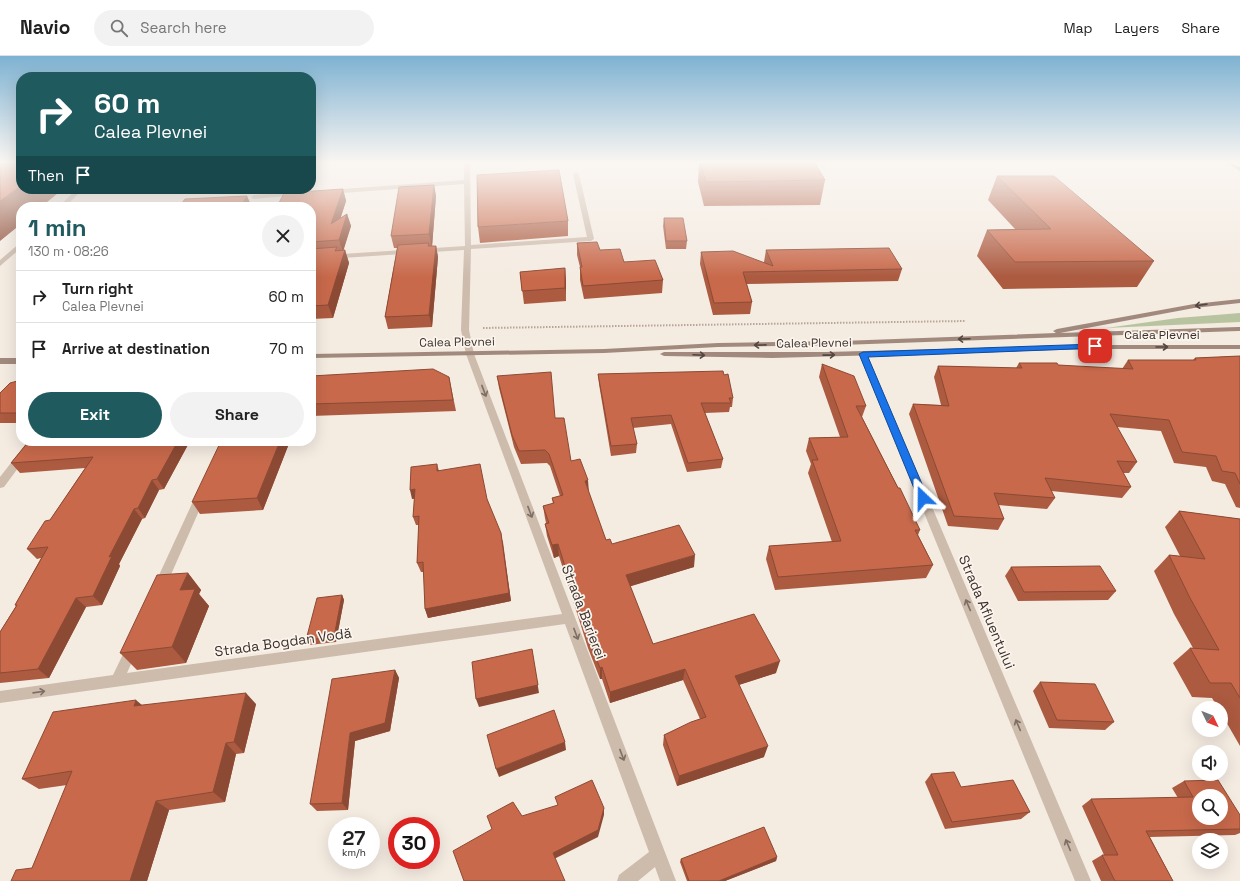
<!DOCTYPE html>
<meta charset="utf-8">
<style>
body{margin:0;font-family:"Space Grotesk",sans-serif;background:#f2f2f2;color:#222;height:100vh;display:flex;flex-direction:column;font-size:15px;white-space:nowrap}
*{box-sizing:border-box;margin:0}
p{font-size:13px;color:#767676}
.icon{flex:none;width:22px;height:22px;fill:none;stroke:currentColor;stroke-width:2;stroke-linecap:round;stroke-linejoin:round}
.map{position:relative;flex:1;overflow:hidden}
.side{position:absolute;left:16px;top:146px;width:300px;height:244px;display:flex;flex-direction:column;background:#fff;border-radius:16px;box-shadow:0 4px 16px #0002}
.side>*{flex:none}
.banner{position:absolute;left:16px;top:16px;width:300px;height:122px;border-radius:16px;box-shadow:0 4px 16px #0002;background:#1f5a5e;color:#fff;overflow:hidden}
.needle{width:26px;rotate:133deg}
.controls{position:absolute;left:1192px;top:645px;display:grid;gap:8px}
.controls a{display:grid;place-items:center;width:36px;height:36px;border-radius:50%;background:#fff;box-shadow:0 4px 16px #0002;font-size:20px}
.speed{position:absolute;left:328px;top:761px;display:flex;gap:8px;font-size:20px;font-weight:700;text-align:center}
.speed>*{display:grid;place-content:center;width:52px;height:52px;border-radius:50%;background:#fff;box-shadow:0 4px 16px #0002;line-height:1}
.speed small{font-size:10px;font-weight:400}
.speed .limit{border:6px solid #d22;background:#fff;color:#111}
.pin{position:absolute;display:grid;place-items:center;width:34px;height:34px;color:#fff;margin:-17px;border-radius:8px;box-shadow:0 2px 6px #0006}
.me{position:absolute;width:44px;margin:-22px;rotate:337deg;stroke-linejoin:round;filter:drop-shadow(0 0 3px #0008)}
.turn{display:flex;align-items:center;gap:14px;height:84px;padding:0 12px;font-size:18px}
.turn .icon{width:52px;height:52px;stroke-width:2.5}
.turn b{display:block;font-size:28px;line-height:34px}
.then{display:flex;align-items:center;height:38px;padding:0 12px;background:#0003;gap:8px;font-size:15px}
.round{display:grid;place-items:center;flex:none;width:42px;height:42px;border-radius:21px;background:#f2f2f2}
.summary{display:flex;align-items:center;justify-content:space-between;height:68px;padding:0 12px}
h1{font-size:24px;font-weight:800;line-height:30px;color:#1f5a5e}
.cta{display:flex;gap:8px;margin-top:auto;padding:8px 12px}
.cta a{flex:1;height:46px;border-radius:24px;background:#1f5a5e;color:#fff;font-size:16px;font-weight:800;line-height:46px;text-align:center}
.cta a+a{background:#f2f2f2;color:#222}
ul{padding:0;list-style:none}
li{display:flex;align-items:center;gap:12px;height:52px;padding:0 12px;border-top:1px solid #e0e0e0}
li div{flex:1}
li b{display:block;font-size:15px}
li em{font-style:normal}
header{display:flex;align-items:center;gap:24px;box-sizing:border-box;height:56px;padding:0 20px;background:#fff;border-bottom:1px solid #e0e0e0}
header strong{font-size:19px}
nav{display:flex;gap:22px;margin-inline-start:auto;font-size:14px}
.search{width:280px;height:36px;background:#f2f2f2;display:flex;align-items:center;gap:10px;box-sizing:border-box;padding:0 14px;border-radius:22px;color:#767676;font-size:15px}
.map>svg:first-child{display:block}
.green{fill:#b8c4a0}
.lines{fill:none;stroke-linecap:round;stroke-linejoin:round}
.path{stroke:#b9a596;stroke-width:2;stroke-dasharray:1.5 1.5;stroke-linecap:butt}
.service{fill:#cdbbac;fill-rule:evenodd}
.minor{fill:#cdbbac;fill-rule:evenodd}
.secondary{fill:#a18a7d;fill-rule:evenodd}
.primary{fill:#7d675c;fill-rule:evenodd}
.wall{fill:#ac5a40}
.shaded-wall{fill:#8c4a34}
.building{fill:#c8694b;stroke:#8c4a34;fill-rule:evenodd}
.oneway{stroke:#544640}
.oneway2{stroke:#7d6f65}
.route{fill:#1a73e8;stroke:#114b97}
.labels{text-anchor:middle;dominant-baseline:central;stroke-width:3.5;stroke-linejoin:round;paint-order:stroke}
.street-label{font-size:12px;fill:#3b302b;stroke:#fbf5ee}
.near-street-label{font-size:14px;fill:#3b302b;stroke:#fbf5ee}
</style>
<header>
<strong>Navio</strong>
<div class="search"><svg class="icon" aria-label="search" viewBox="0 0 24 24"><circle cx="10" cy="10" r="6"/><path d="M15 15l6 6"/></svg>Search here</div>
<nav><a>Map</a><a>Layers</a><a>Share</a></nav>
</header>
<div class="map">
<svg width="1240" height="825" viewBox="0 0 1240 825">
<rect width="100%" height="100%" fill="#f4ebe1"/>
<path class="green" d="M 1240,257 L 1240,266 L 1106,272 L 1178,262 Z"/>
<g class="lines">
<path class="path" d="M 483,272 L 966,265"/>
<path class="service" d="M 464,106 L 470,106 L 471,189 L 587,181 L 573,118 L 576,116 L 579,118 L 594,183 L 591,185 L 471,193 L 469,274 L 474,298 L 470,300 L 466,298 L 461,274 L 464,194 L 311,204 L 311,200 L 465,190 L 464,128 L 329,138 L 326,136 L 329,134 L 464,124 Z
M 77,133 L 83,133 L 65,151 L 58,151 Z
M 295,136 L 297,137 L 297,139 L 254,143 L 251,141 L 254,139 Z
M 21,186 L 21,192 L 0,210 L 0,204 Z"/>
<path class="minor" d="M 467,296 L 470,296 L 474,298 L 676,825 L 660,825 L 655,811 L 638,825 L 617,825 L 619,819 L 649,796 L 565,568 L 0,647 L 0,635 L 113,619 L 128,588 L 132,586 L 136,588 L 138,592 L 127,617 L 562,558 L 466,298 Z
M 860,296 L 863,296 L 867,298 L 1091,825 L 1075,825 L 859,298 Z
M 28,385 L 38,385 L 4,431 L 0,432 L 0,421 Z
M 201,435 L 205,436 L 206,439 L 166,530 L 164,533 L 160,535 L 156,533 L 154,530 L 196,439 L 197,436 Z"/>
<path class="secondary" d="M 1225,106 L 1230,106 L 1240,111 L 1240,115 Z
M 1240,243 L 1240,247 L 1194,252 L 1060,277 L 1238,271 L 1240,271 L 1240,275 L 1238,275 L 841,289 L 718,291 L 604,297 L 311,302 L 311,298 L 604,293 L 718,287 L 841,285 L 1056,277 L 1053,275 L 1057,273 L 1194,248 Z
M 1095,289 L 1240,289 L 1240,293 L 1095,293 L 772,302 L 664,300 L 660,298 L 664,296 L 826,296 Z
M 0,302 L 21,302 L 21,308 L 0,308 Z"/>
<path class="primary" d="M 1236,106 L 1240,106 L 1240,108 L 1237,107 Z"/>
</g>
<path class="wall" d="M 699,106 L 814,106 L 825,124 L 820,149 L 704,150 L 698,126 Z
M 997,120 L 1154,205 L 1137,231 L 1003,233 L 977,200 L 987,174 L 1015,173 L 988,144 Z
M 434,129 L 436,140 L 432,190 L 436,190 L 438,201 L 432,271 L 388,273 L 385,261 L 397,192 L 394,192 L 391,180 Z
M 343,133 L 346,145 L 340,163 L 347,158 L 351,170 L 343,194 L 345,194 L 349,207 L 333,262 L 311,263 L 311,151 Z
M 664,162 L 687,185 L 686,193 L 666,193 L 663,170 Z
M 568,165 L 568,180 L 480,187 L 478,171 Z
M 577,187 L 600,194 L 663,224 L 662,237 L 584,243 L 580,224 L 580,211 L 577,199 Z
M 766,194 L 902,213 L 898,225 L 746,228 L 752,246 L 750,258 L 713,259 L 700,208 L 701,196 L 764,207 L 764,206 Z
M 565,212 L 566,245 L 524,248 L 520,216 Z
M 1240,300 L 1240,452 L 1236,451 L 1225,428 L 1212,425 L 1206,411 L 1174,407 L 1161,375 L 1117,371 L 1137,406 L 1129,417 L 1123,417 L 1131,431 L 1122,442 L 1051,435 L 1055,442 L 1047,453 L 998,449 L 1004,463 L 998,474 L 948,470 L 909,358 L 913,348 L 941,349 L 934,321 L 938,310 L 1016,312 L 1019,307 L 1122,313 L 1128,304 L 1193,304 L 1195,302 Z
M 822,308 L 866,350 L 862,361 L 920,474 L 918,479 L 933,509 L 926,522 L 775,534 L 766,503 L 769,490 L 832,486 L 808,417 L 811,408 L 806,395 L 809,382 L 840,381 L 819,321 Z
M 598,318 L 733,342 L 732,351 L 730,351 L 729,356 L 705,357 L 723,403 L 721,412 L 687,416 L 671,368 L 633,372 L 637,388 L 636,397 L 611,400 L 599,328 Z
M 311,320 L 449,321 L 456,355 L 311,360 Z
M 497,320 L 555,362 L 571,405 L 588,435 L 606,484 L 612,488 L 694,511 L 630,530 L 653,588 L 776,617 L 739,629 L 764,701 L 677,730 L 663,689 L 664,679 L 700,663 L 683,624 L 610,647 L 602,623 L 600,623 L 588,592 L 559,500 L 554,502 L 547,480 L 545,468 L 546,467 L 545,462 L 543,450 L 553,448 L 552,442 L 560,440 L 550,410 L 547,407 L 521,408 L 514,391 L 499,332 Z
M 21,324 L 21,367 L 0,367 L 0,337 Z
M 29,385 L 190,385 L 164,433 L 159,434 L 145,462 L 142,463 L 119,508 L 120,510 L 102,549 L 86,551 L 49,622 L 0,627 L 0,576 L 16,550 L 15,549 L 41,502 L 37,503 L 27,493 L 50,464 L 85,412 L 20,417 L 11,407 Z
M 290,385 L 263,454 L 200,458 L 192,446 Z
M 437,408 L 439,415 L 487,443 L 503,486 L 511,545 L 428,562 L 425,553 L 424,516 L 421,516 L 417,507 L 419,469 L 416,469 L 413,461 L 415,442 L 412,443 Z
M 1179,455 L 1240,463 L 1240,690 L 1221,657 L 1221,652 L 1218,652 L 1212,642 L 1192,641 L 1173,607 L 1190,592 L 1193,592 L 1174,558 L 1154,515 L 1169,499 L 1180,500 L 1165,471 Z
M 1011,511 L 1116,535 L 1108,544 L 1018,545 L 1005,520 Z
M 188,517 L 201,534 L 199,538 L 209,550 L 186,607 L 137,614 L 120,597 Z
M 342,539 L 344,544 L 336,586 L 309,589 L 306,584 Z
M 395,614 L 399,622 L 390,675 L 355,685 L 348,754 L 317,755 L 310,748 Z
M 1040,626 L 1114,666 L 1105,674 L 1049,672 L 1033,635 Z
M 256,648 L 244,697 L 236,698 L 225,746 L 169,754 L 147,825 L 11,825 L 32,812 L 67,729 L 39,733 L 22,723 L 142,649 Z
M 931,718 L 961,731 L 1030,756 L 1021,763 L 945,773 L 925,726 Z
M 1184,725 L 1240,759 L 1240,777 L 1235,779 L 1150,781 L 1173,825 L 1101,825 L 1092,805 L 1102,799 L 1104,799 L 1082,750 L 1091,743 L 1178,742 L 1172,732 Z
M 777,801 L 776,805 L 725,825 L 687,825 L 680,806 L 681,803 Z"/>
<path class="shaded-wall" d="M 434,129 L 436,140 L 432,191 L 429,178 Z
M 21,130 L 21,133 L 63,133 L 41,151 L 21,151 L 21,168 L 0,185 L 0,145 Z
M 343,133 L 346,145 L 335,180 L 331,168 Z
M 247,140 L 252,151 L 240,151 Z
M 347,158 L 351,170 L 343,196 L 339,184 Z
M 436,190 L 438,201 L 432,271 L 429,259 Z
M 345,194 L 349,207 L 333,262 L 328,249 Z
M 565,212 L 566,225 L 566,245 L 565,232 Z
M 178,385 L 190,385 L 164,433 L 157,423 Z
M 280,385 L 290,385 L 263,454 L 257,442 Z
M 152,424 L 159,434 L 145,462 L 138,452 Z
M 588,424 L 589,437 L 585,425 Z
M 415,433 L 418,442 L 412,443 L 410,434 Z
M 134,453 L 142,463 L 119,508 L 120,510 L 102,549 L 93,540 L 109,501 Z
M 501,477 L 511,545 L 428,562 L 425,553 Z
M 558,488 L 559,500 L 554,502 L 552,489 Z
M 695,499 L 694,511 L 625,532 L 626,519 Z
M 188,517 L 201,534 L 199,538 L 209,550 L 186,607 L 172,591 L 180,534 Z
M 342,539 L 344,544 L 336,586 L 334,581 Z
M 76,542 L 86,551 L 49,622 L 38,613 Z
M 532,593 L 539,637 L 479,651 L 476,643 Z
M 780,605 L 776,617 L 732,631 L 735,620 Z
M 602,611 L 602,623 L 600,623 L 600,612 Z
M 685,613 L 683,624 L 610,647 L 610,636 Z
M 395,614 L 399,622 L 390,675 L 355,685 L 348,754 L 342,747 L 350,677 Z
M 246,637 L 256,648 L 244,697 L 234,686 Z
M 136,644 L 149,655 L 134,650 Z
M 565,686 L 566,694 L 499,721 L 496,713 Z
M 226,687 L 236,698 L 225,746 L 213,736 Z
M 768,690 L 764,701 L 677,730 L 679,720 Z
M 156,745 L 169,754 L 147,825 L 130,825 Z
M 604,752 L 604,759 L 598,781 L 554,803 L 553,797 Z
M 777,801 L 776,805 L 725,825 L 719,825 Z"/>
<path class="building" d="M 0,106 L 21,106 L 21,130 L 0,145 L 0,111 L 2,109 L 0,109 Z
M 700,106 L 814,106 L 825,124 L 706,126 Z
M 559,114 L 568,165 L 478,171 L 477,119 Z
M 997,120 L 1054,120 L 1154,205 L 1015,206 L 987,174 L 1051,173 Z
M 434,129 L 429,178 L 391,180 L 399,131 Z
M 343,133 L 331,168 L 347,158 L 339,184 L 311,186 L 311,151 L 277,151 L 284,137 Z
M 247,140 L 240,151 L 179,151 L 185,143 Z
M 664,162 L 683,162 L 687,185 L 666,185 Z
M 597,186 L 600,194 L 620,193 L 624,206 L 655,204 L 663,224 L 583,230 L 580,211 L 582,211 L 577,187 Z
M 429,187 L 428,190 L 436,190 L 429,259 L 385,261 L 398,189 Z
M 337,191 L 335,195 L 345,194 L 328,249 L 311,250 L 311,193 Z
M 889,192 L 902,213 L 743,216 L 752,246 L 714,247 L 701,196 L 733,195 L 773,210 L 766,194 Z
M 565,212 L 565,232 L 522,235 L 520,216 Z
M 1240,300 L 1240,428 L 1235,417 L 1222,415 L 1216,400 L 1182,396 L 1169,364 L 1110,358 L 1137,406 L 1117,405 L 1131,431 L 1045,422 L 1055,442 L 994,437 L 1004,463 L 954,460 L 913,348 L 949,350 L 938,310 L 1022,312 L 1019,307 L 1057,307 L 1058,309 L 1133,313 L 1128,304 L 1196,304 L 1195,302 Z
M 822,308 L 854,320 L 866,350 L 856,350 L 898,432 L 900,432 L 920,474 L 915,474 L 933,509 L 778,521 L 769,490 L 841,485 L 812,404 L 818,404 L 809,382 L 848,381 Z
M 433,313 L 449,321 L 453,344 L 311,348 L 311,320 Z
M 723,315 L 724,319 L 728,318 L 733,342 L 729,342 L 731,347 L 701,347 L 723,403 L 688,407 L 671,359 L 631,362 L 637,388 L 611,390 L 598,318 Z
M 551,316 L 555,362 L 564,362 L 571,405 L 580,403 L 588,424 L 585,425 L 606,484 L 610,483 L 612,488 L 679,469 L 695,499 L 626,519 L 653,588 L 754,558 L 780,605 L 735,620 L 768,690 L 679,720 L 664,679 L 691,666 L 706,661 L 685,613 L 610,636 L 602,611 L 600,612 L 587,580 L 558,488 L 552,489 L 545,468 L 549,467 L 543,450 L 554,447 L 552,442 L 563,439 L 549,398 L 545,394 L 519,395 L 512,379 L 497,320 Z
M 21,324 L 21,357 L 0,357 L 0,337 L 10,327 Z
M 29,385 L 178,385 L 157,423 L 152,424 L 138,452 L 134,453 L 109,501 L 112,500 L 93,540 L 76,542 L 38,613 L 0,617 L 0,576 L 17,549 L 15,549 L 48,491 L 27,493 L 45,465 L 50,464 L 93,401 L 11,407 Z
M 221,385 L 280,385 L 257,442 L 192,446 Z
M 437,408 L 437,415 L 480,408 L 487,443 L 501,477 L 509,537 L 425,553 L 423,506 L 417,507 L 419,460 L 413,461 L 415,433 L 410,434 L 411,411 Z
M 1179,455 L 1240,463 L 1240,642 L 1231,627 L 1210,627 L 1190,592 L 1219,594 L 1190,542 L 1169,499 L 1205,503 Z
M 1100,510 L 1116,535 L 1024,536 L 1011,511 Z
M 188,517 L 180,534 L 195,533 L 172,591 L 120,597 L 157,519 Z
M 342,539 L 334,581 L 306,584 L 317,542 Z
M 532,593 L 538,629 L 476,643 L 472,606 Z
M 395,614 L 385,667 L 350,677 L 342,747 L 310,748 L 332,623 Z
M 1040,626 L 1095,628 L 1114,666 L 1057,664 Z
M 246,637 L 234,686 L 226,687 L 213,736 L 156,745 L 130,825 L 11,825 L 16,814 L 32,812 L 72,715 L 22,723 L 53,656 L 136,644 L 134,650 Z
M 554,654 L 565,686 L 496,713 L 487,679 Z
M 954,716 L 961,731 L 1013,724 L 1030,756 L 952,766 L 931,718 Z
M 592,724 L 604,752 L 598,774 L 553,797 L 565,825 L 464,825 L 453,795 L 492,773 L 487,760 L 513,746 L 522,760 L 558,749 L 555,741 Z
M 1218,724 L 1240,759 L 1240,773 L 1146,775 L 1173,825 L 1115,825 L 1102,799 L 1118,799 L 1091,743 L 1193,741 L 1184,725 ZM 1199,740 L 1221,740 L 1221,762 L 1199,762 Z
M 764,771 L 777,801 L 719,825 L 689,825 L 681,803 Z"/>
<defs><path id="oneway-shaft" d="M-6 0H5M1.5-3L5.5 0L1.5 3" fill="none" stroke-width="1.6" stroke-linecap="round" stroke-linejoin="round"/></defs>
<g class="oneway">
<use href="#oneway-shaft" transform="translate(1201 249) rotate(172)"/>
<use href="#oneway-shaft" transform="translate(964 283) rotate(178)"/>
<use href="#oneway-shaft" transform="translate(760 289) rotate(179)"/>
<use href="#oneway-shaft" transform="translate(1162 291)"/>
<use href="#oneway-shaft" transform="translate(699 299) rotate(3)"/>
<use href="#oneway-shaft" transform="translate(829 299) rotate(-1)"/>
</g>
<g class="oneway2">
<use href="#oneway-shaft" transform="translate(484 335) rotate(69)"/>
<use href="#oneway-shaft" transform="translate(530 456) rotate(69)"/>
<use href="#oneway-shaft" transform="translate(968 549) rotate(-113)"/>
<use href="#oneway-shaft" transform="translate(576 578) rotate(69)"/>
<use href="#oneway-shaft" transform="translate(39 636) rotate(-8)"/>
<use href="#oneway-shaft" transform="translate(1018 669) rotate(-113)"/>
<use href="#oneway-shaft" transform="translate(622 699) rotate(69)"/>
<use href="#oneway-shaft" transform="translate(1068 789) rotate(-113)"/>
</g>
<linearGradient id="sky" x2="0" y2="1"><stop stop-color="#7eb2d2"/><stop offset="0.48" stop-color="#faf6f2"/><stop offset="1" stop-color="#faf6f2" stop-opacity="0"/></linearGradient>
<rect width="1240" height="221" fill="url(#sky)"/>
<path class="route" d="M 1095,288 L 1098,289 L 1098,292 L 868,301 L 928,442 L 923,446 L 918,442 L 859,298 L 863,296 Z"/>
<g class="labels">
<g class="street-label">
<text x="1162" y="279">Calea Plevnei</text>
<text transform="translate(457 286) rotate(-1)">Calea Plevnei</text>
<text transform="translate(814 287) rotate(-1)">Calea Plevnei</text>
</g>
<g class="near-street-label">
<text transform="translate(584 556) rotate(69)">Strada Barierei</text>
<text transform="translate(987 556) rotate(67)">Strada Afluentului</text>
<text transform="translate(283 586) rotate(-8)">Strada Bogdan Vodă</text>
</g>
</g>
</svg>
<div class="controls">
<a><svg class="needle" viewBox="-14 -14 28 28"><path d="M0-13l5 13h-10z" fill="#e53935"/><path d="M0 13l5-13h-10z" fill="#767676"/></svg></a>
<a><svg class="icon" aria-label="sound" viewBox="0 0 24 24"><path d="M4 9h4l5-4v14l-5-4H4zM17 9q2 3 0 6"/></svg></a>
<a><svg class="icon" aria-label="search" viewBox="0 0 24 24"><circle cx="10" cy="10" r="6"/><path d="M15 15l6 6"/></svg></a>
<a><svg class="icon" aria-label="layers" viewBox="0 0 24 24"><path d="M12 4l9 5-9 5-9-5zM3 14l9 5 9-5"/></svg></a>
</div>
<div class="speed"><div>27<small>km/h</small></div><div class="limit">30</div></div>
<div class="pin" style="left:1095px;top:290px;background:#d93025"><svg class="icon" aria-label="arrive" viewBox="0 0 24 24"><path d="M6 21V4h12l-3 4 3 4H6"/></svg></div>
<svg class="me" style="left:923px;top:442px" viewBox="-20 -20 40 40"><path d="M0-17L14 15 0 8-14 15z" fill="#1a73e8" stroke="#fff" stroke-width="4"/></svg>
<div class="banner">
<div class="turn"><svg class="icon" aria-label="right" viewBox="0 0 24 24"><path d="M7 20v-9h11M14 6l5 5-5 5"/></svg><div><b>60 m</b>Calea Plevnei</div></div>
<div class="then">Then<svg class="icon" aria-label="arrive" viewBox="0 0 24 24"><path d="M6 21V4h12l-3 4 3 4H6"/></svg></div>
</div>
<section class="side">
<div class="summary"><div><h1>1 min</h1><p>130 m · 08:26</p></div><a class="round"><svg class="icon" aria-label="close" viewBox="0 0 24 24"><path d="M6 6l12 12M18 6L6 18"/></svg></a></div>
<ul>
<li><svg class="icon" aria-label="right" viewBox="0 0 24 24"><path d="M7 20v-9h11M14 6l5 5-5 5"/></svg><div><b>Turn right</b><p>Calea Plevnei</p></div><em>60 m</em></li>
<li><svg class="icon" aria-label="arrive" viewBox="0 0 24 24"><path d="M6 21V4h12l-3 4 3 4H6"/></svg><div><b>Arrive at destination</b></div><em>70 m</em></li>
</ul>
<div class="cta"><a>Exit</a><a>Share</a></div>
</section>
</div>
